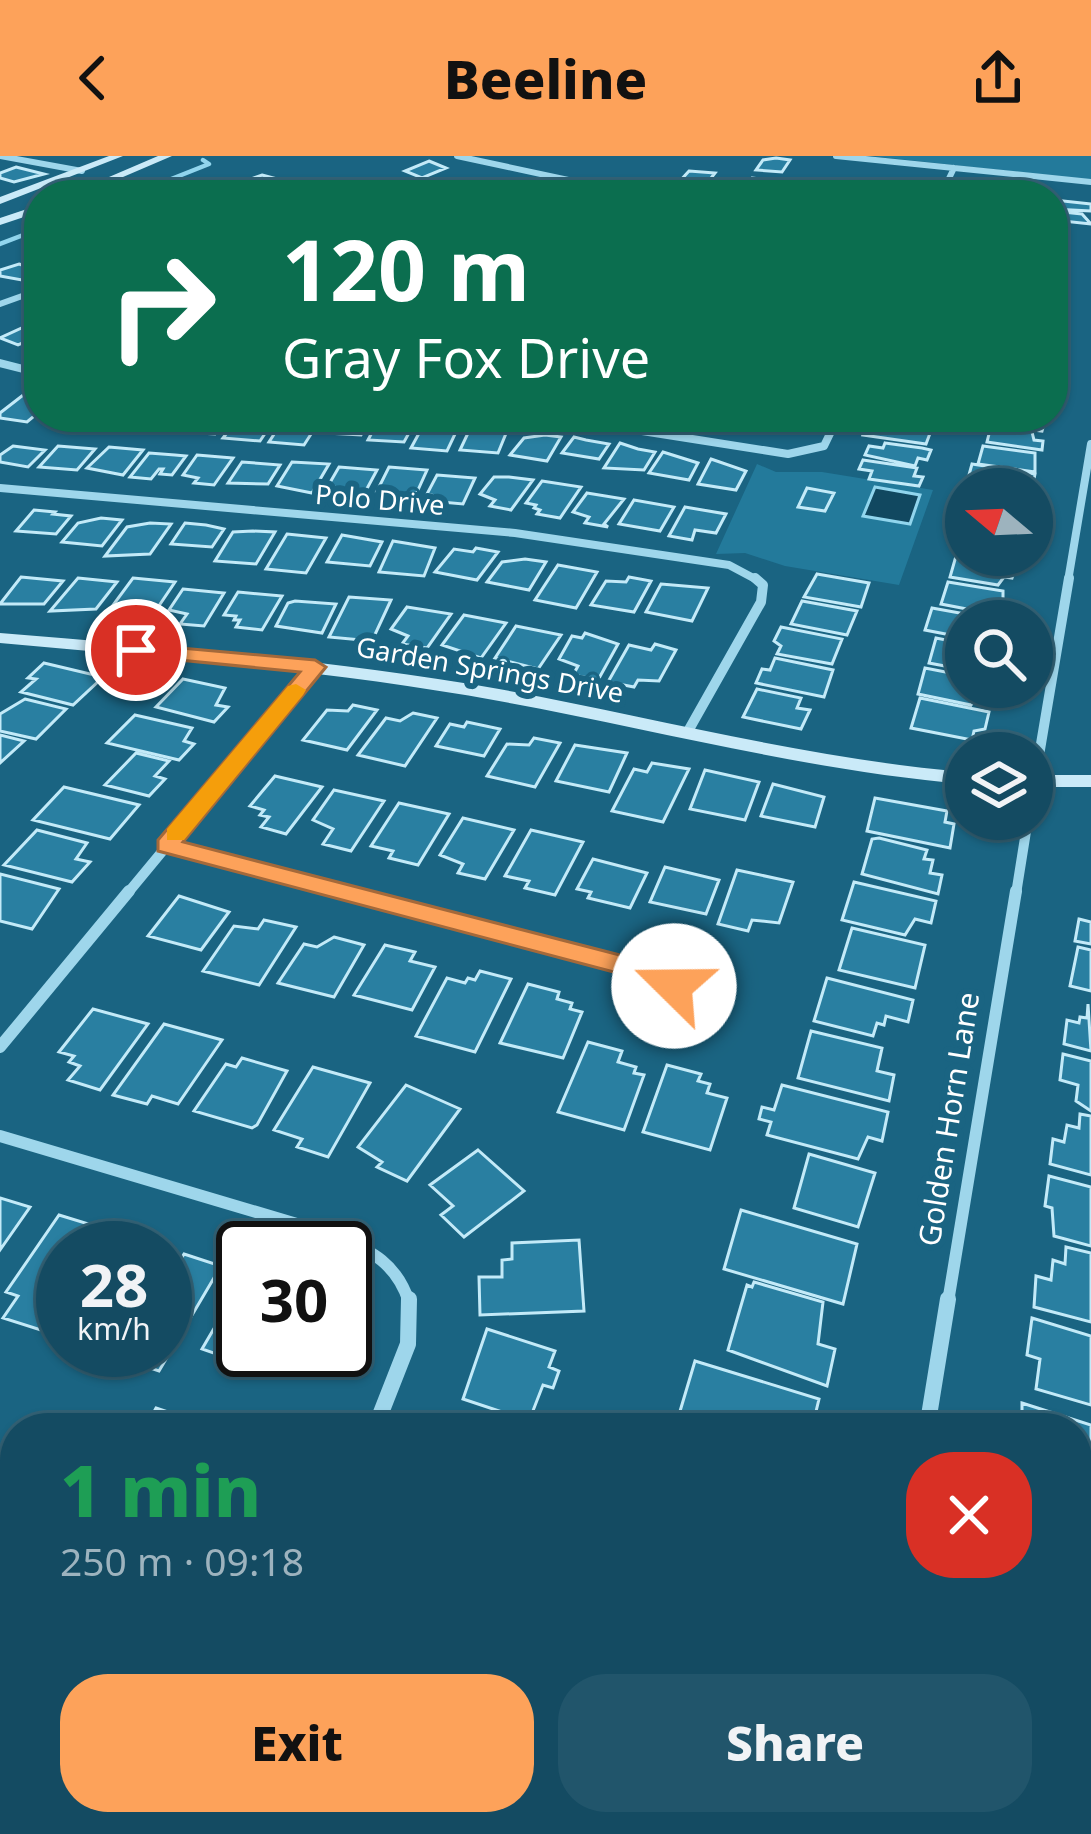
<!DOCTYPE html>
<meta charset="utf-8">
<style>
body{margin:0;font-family:"Noto Sans",sans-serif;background:#21556b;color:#f1f3f6;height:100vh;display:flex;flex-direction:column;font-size:45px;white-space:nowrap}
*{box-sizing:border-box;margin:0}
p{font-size:39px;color:#9db3be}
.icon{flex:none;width:66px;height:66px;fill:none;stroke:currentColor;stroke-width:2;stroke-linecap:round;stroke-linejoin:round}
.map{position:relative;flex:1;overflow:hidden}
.sheet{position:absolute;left:0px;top:1257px;width:1092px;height:423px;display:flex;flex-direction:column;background:#144b62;border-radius:48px 48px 0 0;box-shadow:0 3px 9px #0004,0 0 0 3px #336377}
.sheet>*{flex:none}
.top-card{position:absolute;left:24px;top:24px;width:1044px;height:252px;border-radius:48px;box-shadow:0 3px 9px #0004,0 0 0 3px #336377;background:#0b6e4f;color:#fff;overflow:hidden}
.needle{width:78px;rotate:289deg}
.buttons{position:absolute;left:945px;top:312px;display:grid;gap:24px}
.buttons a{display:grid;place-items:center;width:108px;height:108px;border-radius:50%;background:#144b62;box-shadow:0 3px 9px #0004,0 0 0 3px #336377;font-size:60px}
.speed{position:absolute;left:36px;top:1065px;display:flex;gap:24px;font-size:60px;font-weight:700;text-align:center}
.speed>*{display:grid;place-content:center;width:156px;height:156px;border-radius:50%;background:#144b62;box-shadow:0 3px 9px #0004,0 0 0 3px #336377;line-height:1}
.speed small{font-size:30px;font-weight:400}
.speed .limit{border:6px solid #111;border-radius:18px;background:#fff;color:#111}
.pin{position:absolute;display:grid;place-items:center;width:102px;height:102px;color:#fff;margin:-51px;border:6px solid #fff;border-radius:50%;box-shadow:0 3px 12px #0007}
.me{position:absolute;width:132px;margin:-66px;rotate:292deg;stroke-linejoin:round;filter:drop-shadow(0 0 9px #0008)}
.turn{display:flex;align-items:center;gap:42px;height:252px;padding:0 60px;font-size:54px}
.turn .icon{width:156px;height:156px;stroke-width:2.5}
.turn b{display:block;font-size:84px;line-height:102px}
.round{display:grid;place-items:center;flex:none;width:126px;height:126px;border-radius:48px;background:#21556b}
.head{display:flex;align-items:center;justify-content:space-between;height:204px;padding:0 60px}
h1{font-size:72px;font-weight:800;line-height:90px;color:#1e9e55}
.button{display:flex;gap:24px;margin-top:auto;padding:24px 60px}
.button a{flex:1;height:138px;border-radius:48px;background:#fda25a;color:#111;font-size:48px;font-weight:800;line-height:138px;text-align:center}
.button a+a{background:#21556b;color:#f1f3f6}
header{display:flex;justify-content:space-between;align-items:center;height:156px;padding:0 60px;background:#fda25a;color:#111;font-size:54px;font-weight:800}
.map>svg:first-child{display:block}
.green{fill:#237a9b}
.water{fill:#114860;stroke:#91d5ed;stroke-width:3}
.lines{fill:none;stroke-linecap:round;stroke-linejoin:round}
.stream{stroke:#91d5ed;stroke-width:4.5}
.building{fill:#297fa1;stroke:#c3eaf8;stroke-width:3}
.street-far4{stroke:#9ed6eb;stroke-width:6}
.street-far3{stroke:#9ed6eb;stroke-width:8}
.street-far2{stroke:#9ed6eb;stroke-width:10}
.street-far1{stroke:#9ed6eb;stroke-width:12}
.street{stroke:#9ed6eb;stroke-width:16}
.secondary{fill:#caeaf8;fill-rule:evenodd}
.route{fill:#fda25a;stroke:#a4693a;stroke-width:3}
.slow{fill:#f59e0b}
.labels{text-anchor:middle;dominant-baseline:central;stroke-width:12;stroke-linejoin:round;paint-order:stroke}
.far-street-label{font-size:27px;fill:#fff;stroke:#1a6482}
.street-label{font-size:30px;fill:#fff;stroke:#1a6482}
</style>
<header><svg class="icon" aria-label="back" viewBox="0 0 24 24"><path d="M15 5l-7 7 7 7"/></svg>Beeline<svg class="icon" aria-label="share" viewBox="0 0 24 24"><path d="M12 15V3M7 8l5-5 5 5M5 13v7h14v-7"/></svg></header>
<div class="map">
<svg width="1091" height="1678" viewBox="0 0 1091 1678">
<rect width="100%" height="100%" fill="#1a6482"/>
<path class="green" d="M 871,0 L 1091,0 L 1091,24 Z
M 757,308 L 776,316 L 822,316 L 933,334 L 899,429 L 785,410 L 745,397 L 716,398 Z"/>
<path class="water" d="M 875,331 L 920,339 L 910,368 L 863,360 Z"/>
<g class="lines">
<path class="stream" d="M 131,39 L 209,8 L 203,4
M 0,88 L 39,73"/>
</g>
<path class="building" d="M 776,2 L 790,4 L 782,16 L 756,14 L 763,4 Z
M 429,5 L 446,12 L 422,22 L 405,15 Z
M 16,11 L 44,18 L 14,26 L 0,22 L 0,17 Z
M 689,15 L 715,17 L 704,31 L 680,25 Z
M 262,19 L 285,25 L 278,27 L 284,29 L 272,34 L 243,26 Z
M 752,22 L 776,25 L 770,38 L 744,33 Z
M 412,27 L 435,31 L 421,39 L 388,34 Z
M 1054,44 L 1091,48 L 1091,55 L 1053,53 Z
M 1053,55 L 1082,58 L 1091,68 L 1053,64 Z
M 19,108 L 37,114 L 30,116 L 38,119 L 22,124 L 0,120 L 0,114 Z
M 39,164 L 39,180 L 18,189 L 0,182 Z
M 27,236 L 39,237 L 39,256 L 27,266 L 0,262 L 0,257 Z
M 144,261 L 182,261 L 171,274 L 135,271 Z
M 192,261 L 228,261 L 215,278 L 181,276 Z
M 239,261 L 276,261 L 260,285 L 223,282 Z
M 322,261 L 304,289 L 269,286 L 284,263 Z
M 757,261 L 796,261 L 793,268 L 773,268 L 770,274 L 752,272 Z
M 1010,261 L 1046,261 L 1042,275 L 1008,271 Z
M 333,262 L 356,263 L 370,262 L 361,279 L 324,277 Z
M 378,265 L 396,267 L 415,266 L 404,286 L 368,284 Z
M 888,266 L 932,272 L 926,288 L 863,279 L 867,269 L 881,271 Z
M 424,268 L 456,276 L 447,295 L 411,292 Z
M 991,270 L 1032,276 L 1034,284 L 1043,285 L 1042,294 L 987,286 Z
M 486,273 L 507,275 L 498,297 L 460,294 L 468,277 Z
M 545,279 L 561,281 L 547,305 L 510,299 L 524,282 Z
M 574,281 L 586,284 L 609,288 L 599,303 L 562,297 Z
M 620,287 L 638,293 L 655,296 L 644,314 L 604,312 Z
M 885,287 L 922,292 L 931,294 L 927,304 L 918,302 L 915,310 L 865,299 L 869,290 L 883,292 Z
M 13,290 L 45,294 L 28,311 L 0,306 L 0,299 Z
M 58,290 L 95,293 L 77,314 L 39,311 Z
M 983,290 L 1035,297 L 1035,316 L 978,308 Z
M 109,291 L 143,294 L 123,319 L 87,312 Z
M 663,296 L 698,307 L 689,324 L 649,317 Z
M 149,297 L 175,299 L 186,300 L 172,319 L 160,318 L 163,313 L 159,313 L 151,323 L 130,321 Z
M 197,299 L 233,302 L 214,329 L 194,327 L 198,322 L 183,319 Z
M 711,303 L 746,315 L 736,334 L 698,328 Z
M 863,304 L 917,312 L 914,320 L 923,321 L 919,330 L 869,323 L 872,315 L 859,313 Z
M 242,306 L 280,309 L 268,328 L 228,327 Z
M 292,306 L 329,308 L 312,337 L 277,330 Z
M 972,308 L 1035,318 L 1033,328 L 1012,333 L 967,326 Z
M 339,311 L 377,314 L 363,340 L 342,338 L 345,333 L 328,330 Z
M 389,311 L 427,314 L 413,345 L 391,343 L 389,336 L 377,335 Z
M 437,319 L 475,322 L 463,348 L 441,346 L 443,342 L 427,338 Z
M 494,321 L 509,321 L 533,324 L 511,354 L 490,350 L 495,344 L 480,338 Z
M 542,325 L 581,331 L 560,362 L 537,358 L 540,354 L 534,352 L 536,349 L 526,347 Z
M 807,332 L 834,337 L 825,355 L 798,351 Z
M 587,337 L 624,343 L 604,368 L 608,371 L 585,367 L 589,361 L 573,356 Z
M 634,344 L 674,351 L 660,375 L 619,368 Z
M 685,351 L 726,358 L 716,377 L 695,374 L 692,384 L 669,380 Z
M 34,354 L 55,356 L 53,358 L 71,360 L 56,378 L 16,375 Z
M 101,362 L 122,364 L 102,390 L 62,386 L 78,367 Z
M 150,367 L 171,368 L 150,398 L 105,400 L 127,371 Z
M 185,367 L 206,369 L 224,373 L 212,391 L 171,388 Z
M 253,375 L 275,376 L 256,408 L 215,405 L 233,376 Z
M 287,378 L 326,382 L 306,417 L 266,413 Z
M 342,379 L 382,386 L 370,410 L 327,406 Z
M 393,385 L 435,392 L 424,420 L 379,416 Z
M 476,392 L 498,396 L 477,424 L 435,416 L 454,393 L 473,396 Z
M 956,400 L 1015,413 L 1012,422 L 1004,421 L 998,429 L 950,421 Z
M 525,403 L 546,406 L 529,434 L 487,426 L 502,406 Z
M 558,409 L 597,416 L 576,452 L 535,444 Z
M 817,418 L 869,427 L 861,451 L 804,441 Z
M 21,421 L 63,425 L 44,448 L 0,448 Z
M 629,421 L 651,425 L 634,456 L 591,449 L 606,425 L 626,426 Z
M 78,422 L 117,426 L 96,453 L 50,455 Z
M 133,422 L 175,426 L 154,457 L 105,460 Z
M 948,426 L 1003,435 L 1003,460 L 941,448 Z
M 661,428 L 708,432 L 692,465 L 646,456 Z
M 183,433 L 224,437 L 204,470 L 180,468 L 187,458 L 169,454 Z
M 238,436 L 282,440 L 262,474 L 236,471 L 240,464 L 234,464 L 236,460 L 224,459 Z
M 349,441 L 391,444 L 372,485 L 329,481 Z
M 295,445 L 336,448 L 322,477 L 276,470 L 288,447 Z
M 802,445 L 857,455 L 847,479 L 791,468 Z
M 407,451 L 451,458 L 427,492 L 402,488 L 408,480 L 391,473 Z
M 932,452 L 1004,465 L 966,465 L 966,482 L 925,474 Z
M 464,459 L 506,467 L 481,502 L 442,489 Z
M 516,470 L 561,479 L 538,513 L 495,502 Z
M 781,471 L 842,483 L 832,508 L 777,498 L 781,490 L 774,485 Z
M 585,477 L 618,488 L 598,524 L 573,519 L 578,510 L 559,503 L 572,480 L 582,482 Z
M 936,482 L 966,488 L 966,514 L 929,507 Z
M 655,488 L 676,494 L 659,525 L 638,524 L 634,531 L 608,526 L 629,489 L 651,494 Z
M 775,502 L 833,514 L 824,541 L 756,527 L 762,513 L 770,514 Z
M 44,507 L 103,521 L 73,549 L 21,536 L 36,523 L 28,522 Z
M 925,512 L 966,520 L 966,531 L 993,531 L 990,540 L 979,537 L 971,549 L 918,538 Z
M 183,523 L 225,532 L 216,549 L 228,551 L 214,566 L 156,551 Z
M 757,533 L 801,542 L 797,552 L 810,554 L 801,573 L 743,561 Z
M 920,542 L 989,556 L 985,573 L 974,575 L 972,584 L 911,572 Z
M 25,543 L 66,553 L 36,583 L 0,575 L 0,558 Z
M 353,549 L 377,554 L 347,594 L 303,584 L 327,554 L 348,555 Z
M 413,557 L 437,562 L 405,610 L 358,599 L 386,562 L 400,565 Z
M 135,559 L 192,572 L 184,585 L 194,588 L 179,604 L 107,587 Z
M 467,566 L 500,573 L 484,600 L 436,590 L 450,568 L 464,571 Z
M 0,579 L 24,585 L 0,607 Z
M 534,582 L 560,587 L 535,631 L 487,620 L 507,588 L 529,589 Z
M 575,589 L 627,597 L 609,636 L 556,625 Z
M 136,597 L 169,605 L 155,620 L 165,623 L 149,640 L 105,629 Z
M 652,607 L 689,613 L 663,666 L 612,655 L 634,613 L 647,616 Z
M 705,614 L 759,626 L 745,664 L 690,653 Z
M 275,620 L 322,631 L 286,678 L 261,671 L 269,661 L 260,659 L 264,654 L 250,650 Z
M 773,628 L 824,641 L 815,671 L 761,660 Z
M 64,631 L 139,649 L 110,683 L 33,664 Z
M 334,634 L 384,645 L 351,695 L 323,688 L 333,673 L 313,664 Z
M 875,642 L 947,655 L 945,666 L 954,668 L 950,692 L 867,675 Z
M 399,647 L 449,658 L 418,709 L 389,702 L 393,695 L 371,690 Z
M 463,662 L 514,674 L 485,723 L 458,717 L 463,708 L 440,699 Z
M 37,674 L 87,687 L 76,703 L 90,706 L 72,726 L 4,709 Z
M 531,674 L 583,686 L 555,739 L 525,732 L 529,725 L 505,720 Z
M 879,682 L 927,694 L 924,703 L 933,704 L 930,717 L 942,719 L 938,738 L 862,718 L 872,683 Z
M 593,703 L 647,717 L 630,752 L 588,742 L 591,736 L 577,733 Z
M 665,711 L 719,724 L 706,758 L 650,746 Z
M 737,714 L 793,726 L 779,767 L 752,764 L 748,775 L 718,768 Z
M 0,718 L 59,733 L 32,773 L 0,765 Z
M 854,726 L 936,745 L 931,767 L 915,763 L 905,779 L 842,764 Z
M 179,740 L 229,756 L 201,794 L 148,780 Z
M 1079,763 L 1091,766 L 1091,788 L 1075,785 Z
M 264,764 L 296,771 L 259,829 L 203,815 L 234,770 L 258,773 Z
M 852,772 L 925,789 L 915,832 L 839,814 Z
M 334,781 L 364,789 L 334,841 L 278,827 L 304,788 L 317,791 Z
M 385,789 L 415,796 L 410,805 L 435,811 L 412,854 L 354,839 Z
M 1078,791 L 1091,794 L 1091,835 L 1070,830 Z
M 480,815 L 511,823 L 475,896 L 416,880 L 447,822 L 465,827 L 468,822 L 475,824 Z
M 827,822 L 913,844 L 908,866 L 886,860 L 884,869 L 877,867 L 873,880 L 814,865 Z
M 528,828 L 559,836 L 557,843 L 572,847 L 570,853 L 582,856 L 563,902 L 500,887 Z
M 1088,848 L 1091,895 L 1064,888 L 1067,864 L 1079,867 L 1080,861 L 1087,862 Z
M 93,853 L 148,868 L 100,934 L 68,924 L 80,910 L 69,906 L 74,900 L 59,896 Z
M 164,868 L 222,884 L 178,948 L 152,940 L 147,948 L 113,939 Z
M 811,875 L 882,892 L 877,915 L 894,919 L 889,945 L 798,922 Z
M 588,886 L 622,895 L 618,906 L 636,911 L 634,917 L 644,919 L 624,974 L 558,956 Z
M 1063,898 L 1091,905 L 1091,955 L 1076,945 L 1078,929 L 1060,924 Z
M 242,902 L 287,915 L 257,969 L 252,972 L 194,955 L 226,908 L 236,911 Z
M 667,909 L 701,918 L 698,925 L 710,928 L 707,937 L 727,942 L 710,994 L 643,976 Z
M 313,911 L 370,927 L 328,1001 L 297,991 L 302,983 L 274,974 Z
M 406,929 L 460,953 L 407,1025 L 377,1011 L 382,1006 L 358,991 Z
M 782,929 L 888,956 L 882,985 L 868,981 L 858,1003 L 767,979 L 771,966 L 759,963 L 762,951 L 774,954 Z
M 1080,958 L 1091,960 L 1091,1019 L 1050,1008 L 1053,983 L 1064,986 L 1067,969 L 1079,972 Z
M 478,994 L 524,1035 L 464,1081 L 441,1059 L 453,1050 L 430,1029 Z
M 809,998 L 875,1017 L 858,1071 L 794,1052 Z
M 1049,1020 L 1091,1031 L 1091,1090 L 1054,1080 L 1052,1052 L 1045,1050 Z
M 0,1042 L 30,1051 L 0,1094 Z
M 741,1054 L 857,1088 L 843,1148 L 724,1113 Z
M 59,1059 L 92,1069 L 85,1080 L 99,1084 L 93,1092 L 63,1092 L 63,1156 L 58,1154 L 44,1175 L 3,1162 L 18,1140 L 6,1136 Z
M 579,1084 L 584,1155 L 480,1159 L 479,1121 L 502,1121 L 502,1104 L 512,1103 L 512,1087 Z
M 1066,1091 L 1091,1097 L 1091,1166 L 1034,1151 L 1036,1120 L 1051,1124 L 1053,1104 L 1065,1108 Z
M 184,1098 L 221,1110 L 159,1215 L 95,1194 L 165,1194 L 165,1108 L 178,1108 Z
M 243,1123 L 243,1194 L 287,1194 L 274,1218 L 202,1193 Z
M 754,1126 L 823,1146 L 818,1188 L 835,1193 L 827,1230 L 728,1194 L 747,1129 L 752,1131 Z
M 1032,1162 L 1091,1180 L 1091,1249 L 1036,1233 L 1040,1203 L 1027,1199 Z
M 487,1173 L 555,1195 L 549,1211 L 559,1215 L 553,1232 L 543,1229 L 529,1265 L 463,1243 Z
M 695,1205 L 819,1243 L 812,1272 L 675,1272 Z
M 1022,1247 L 1091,1269 L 1091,1339 L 1077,1335 L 1077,1272 L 1022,1272 Z
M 156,1252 L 215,1272 L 145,1272 Z
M 1077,1350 L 1091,1354 L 1091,1446 L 1077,1441 Z
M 1077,1454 L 1091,1459 L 1091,1555 L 1077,1550 Z
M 15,1469 L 15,1552 L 0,1545 L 0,1494 Z
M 0,1561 L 15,1567 L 15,1665 L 47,1666 L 41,1678 L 0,1678 Z
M 1077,1573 L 1091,1579 L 1091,1678 L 1067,1678 L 1035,1665 L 1077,1665 Z
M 287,1665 L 417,1665 L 413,1678 L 308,1678 Z
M 580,1665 L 713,1665 L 710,1678 L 576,1678 Z"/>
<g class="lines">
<path class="street-far4" d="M 0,0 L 82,15
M 457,0 L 573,25 L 688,39
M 836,0 L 1091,26
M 294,39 L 352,25
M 553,39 L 573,25
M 941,39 L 954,12
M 0,148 L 39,134"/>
<path class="street-far3" d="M 0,207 L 39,217
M 553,261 L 788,298 L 824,290 L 838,261
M 0,332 L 515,377 L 729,409 L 759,425
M 1068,425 L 1091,288"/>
<path class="street-far2" d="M 687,577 L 761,446 L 763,429 L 755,422
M 1032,641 L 1069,422
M 167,690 L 352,738
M 127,738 L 315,511
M 1016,738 L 1028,663"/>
<path class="street-far1" d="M 340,735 L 633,811 L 709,852
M 0,891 L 129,735
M 0,980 L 337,1080 C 372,1095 397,1108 409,1146
M 948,1146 L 1016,735"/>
<path class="street" d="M 375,1272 L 408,1188 L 409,1143
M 927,1272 L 948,1143
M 185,1678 L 191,1665
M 859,1678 L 861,1665"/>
<path class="secondary" d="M 109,0 L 123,0 L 0,48 L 0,41 Z
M 158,0 L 172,0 L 81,39 L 67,39 Z
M 39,49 L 39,56 L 0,69 L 0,62 Z
M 0,477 C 167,491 334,504 499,533 C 655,561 807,603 966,616 L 966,628 C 807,615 655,573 499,545 C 334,515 167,502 0,487 Z
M 1032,619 L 1091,619 L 1091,631 L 1032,631 Z"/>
</g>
<path class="route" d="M 136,488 L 315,504 L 326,511 L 183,686 L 643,805 L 683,823 L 687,830 L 683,837 L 674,840 L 625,819 L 158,695 L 158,684 L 300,516 L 129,499 L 126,494 Z"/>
<path class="slow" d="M 296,528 L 306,534 L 303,539 L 184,684 L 167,684 L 167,673 L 288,530 Z"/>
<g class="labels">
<g class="far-street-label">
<text transform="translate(380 343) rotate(5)">Polo Drive</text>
<text transform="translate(490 513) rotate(10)">Garden Springs Drive</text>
</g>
<g class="street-label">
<text transform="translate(948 963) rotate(-81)">Golden Horn Lane</text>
</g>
</g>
</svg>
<div class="buttons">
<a><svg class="needle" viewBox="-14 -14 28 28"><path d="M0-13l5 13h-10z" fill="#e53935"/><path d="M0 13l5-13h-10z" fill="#9db3be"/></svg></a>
<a><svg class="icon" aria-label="search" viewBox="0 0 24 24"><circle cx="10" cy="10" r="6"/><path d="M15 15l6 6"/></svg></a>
<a><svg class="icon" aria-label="layers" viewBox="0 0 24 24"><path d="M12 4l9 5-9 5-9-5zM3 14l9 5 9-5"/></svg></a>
</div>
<div class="speed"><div>28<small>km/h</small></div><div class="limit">30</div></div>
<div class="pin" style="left:136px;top:494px;background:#d93025"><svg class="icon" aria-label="arrive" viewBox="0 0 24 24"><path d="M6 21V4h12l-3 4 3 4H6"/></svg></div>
<svg class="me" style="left:674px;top:830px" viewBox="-20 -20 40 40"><circle r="19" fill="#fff"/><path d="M0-13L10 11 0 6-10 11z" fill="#fda25a"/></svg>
<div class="top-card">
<div class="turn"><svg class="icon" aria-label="right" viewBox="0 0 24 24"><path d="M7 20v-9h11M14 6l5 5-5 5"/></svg><div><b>120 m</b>Gray Fox Drive</div></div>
</div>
<section class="sheet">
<div class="head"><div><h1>1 min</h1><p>250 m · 09:18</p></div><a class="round" style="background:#d93025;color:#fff"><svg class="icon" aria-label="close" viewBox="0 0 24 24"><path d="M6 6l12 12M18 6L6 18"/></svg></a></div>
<div class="button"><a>Exit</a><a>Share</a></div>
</section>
</div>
